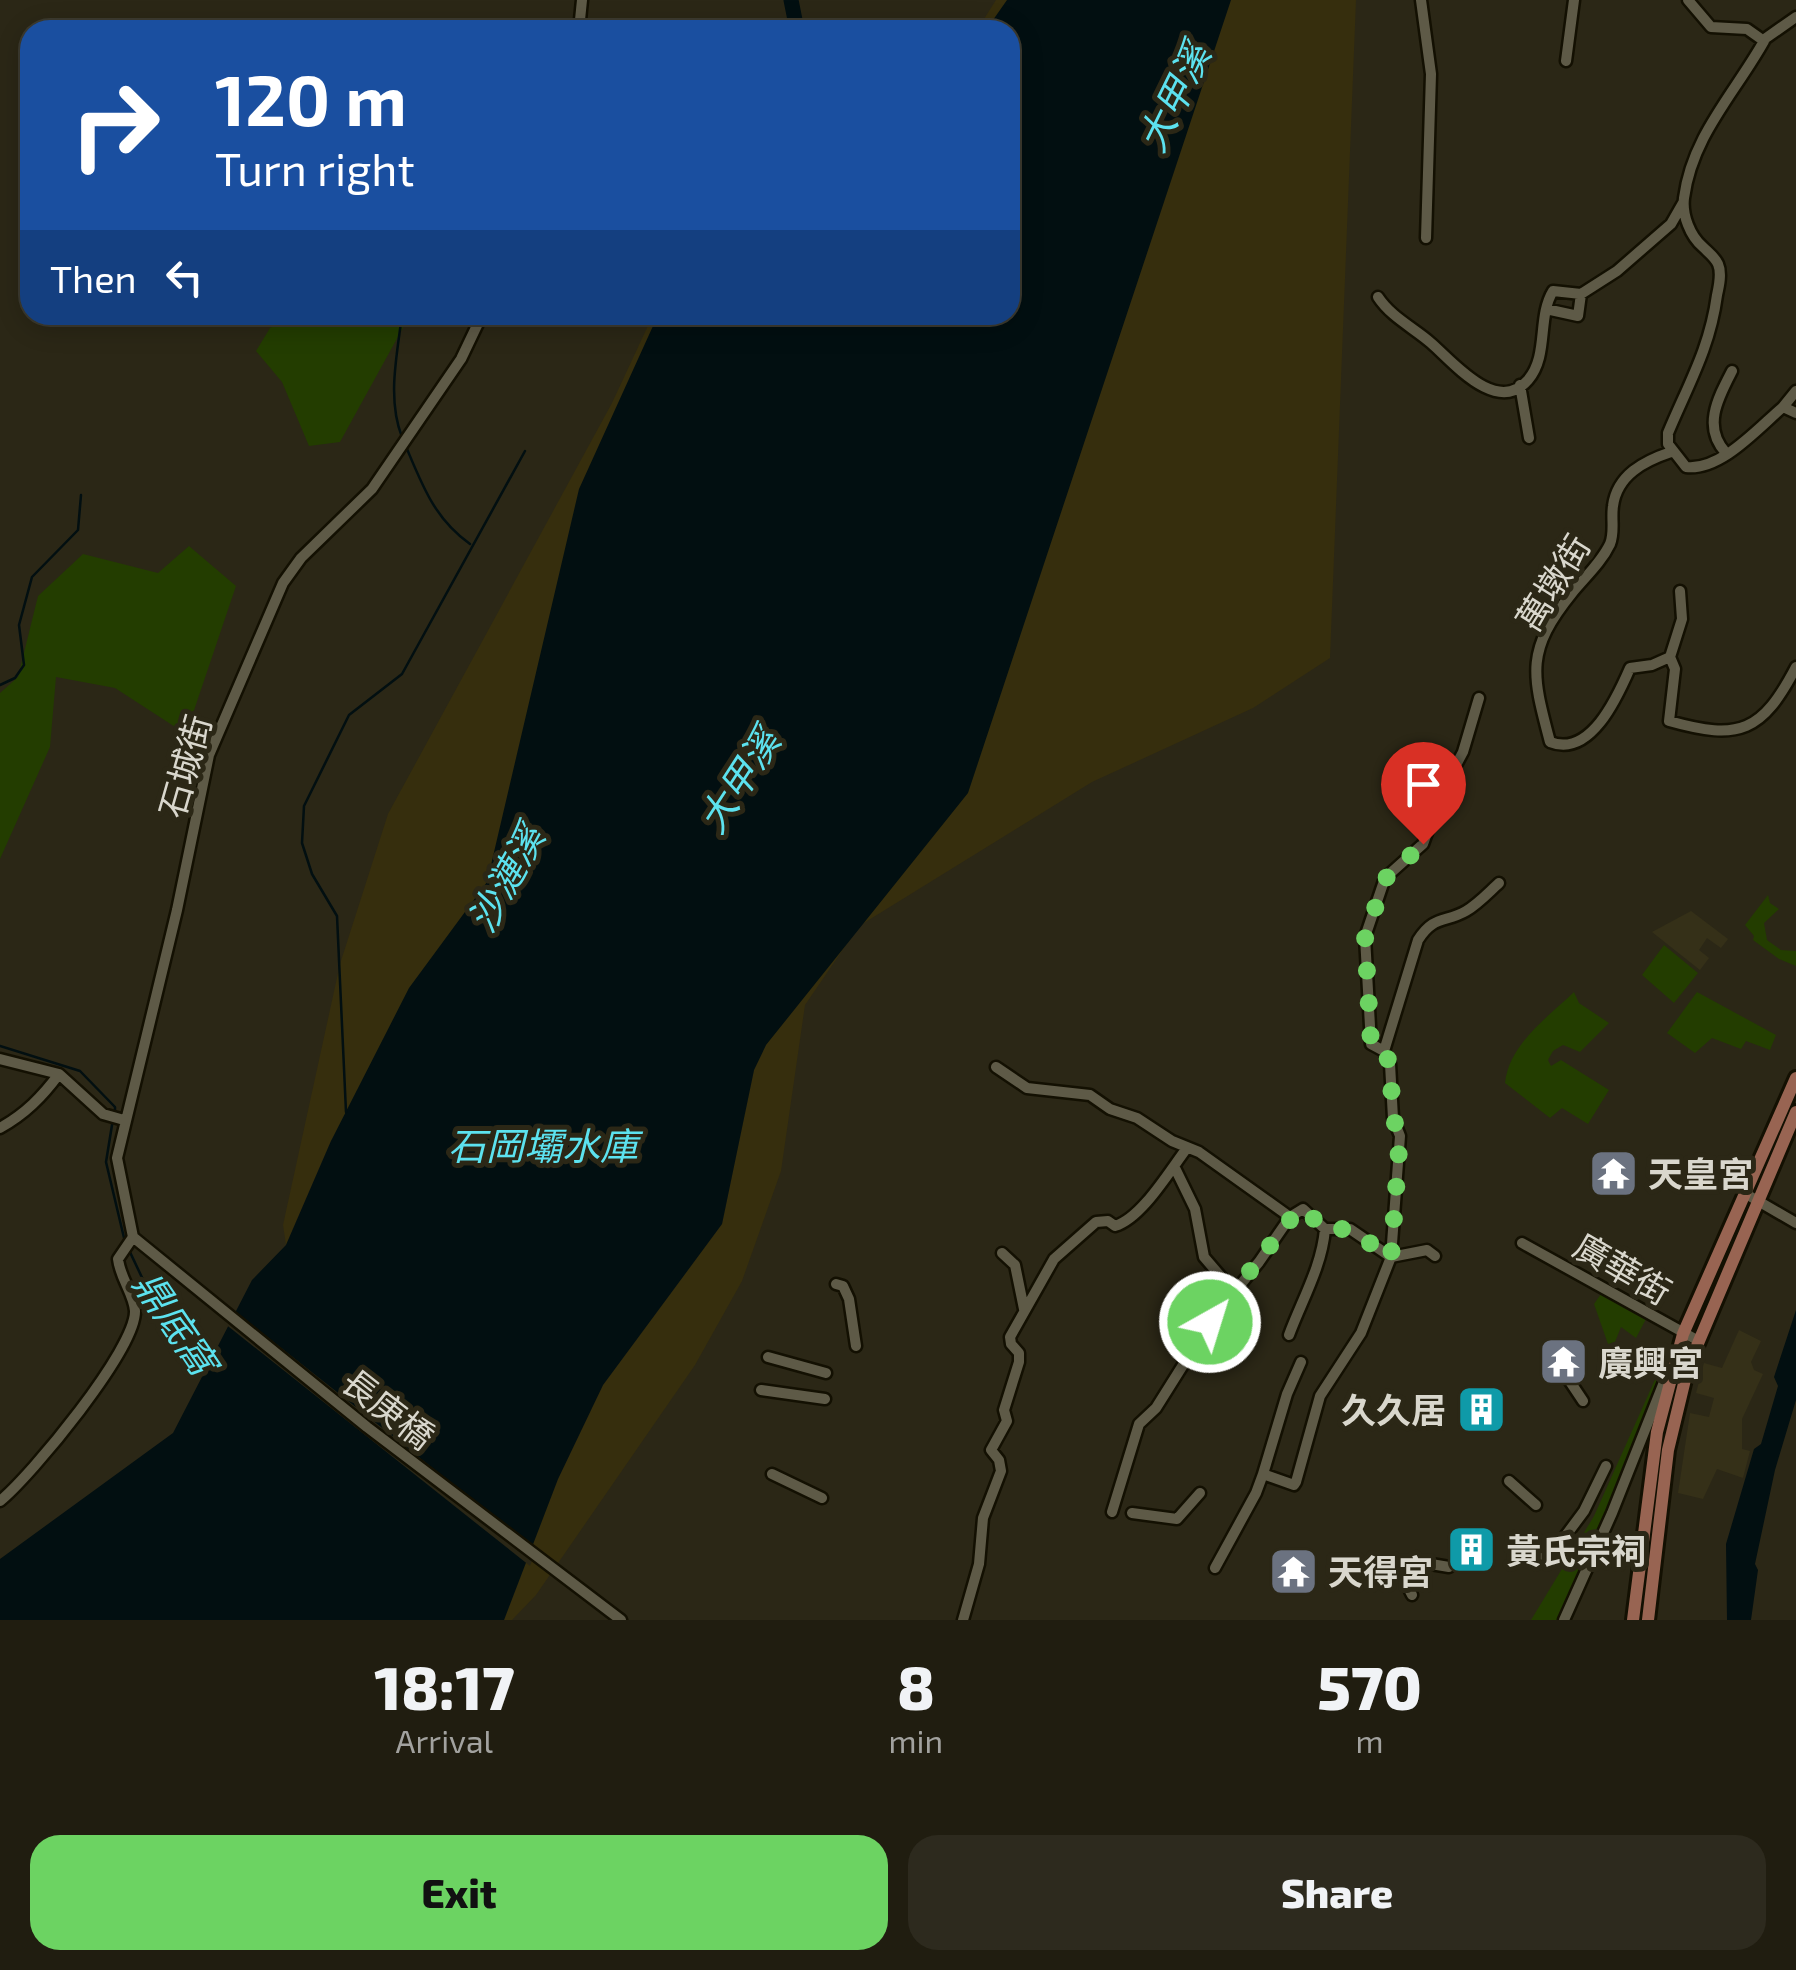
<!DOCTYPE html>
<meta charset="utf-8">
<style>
body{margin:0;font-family:"Exo 2","Noto Sans TC",sans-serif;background:#2d2a1e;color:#f1f3f6;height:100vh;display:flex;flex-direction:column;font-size:38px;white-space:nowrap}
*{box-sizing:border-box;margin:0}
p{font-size:32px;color:#a2a29f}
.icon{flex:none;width:55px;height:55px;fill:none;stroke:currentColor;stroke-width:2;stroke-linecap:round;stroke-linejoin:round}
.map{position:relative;height:1620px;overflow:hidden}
.sheet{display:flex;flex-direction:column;background:#201d10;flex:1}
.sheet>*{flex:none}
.top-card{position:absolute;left:20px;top:20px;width:1000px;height:305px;border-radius:30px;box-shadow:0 5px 25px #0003,0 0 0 2px #3d3b30;background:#1a4fa0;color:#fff;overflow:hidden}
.pin{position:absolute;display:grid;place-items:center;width:85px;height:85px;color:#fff;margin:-102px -42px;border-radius:50% 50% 50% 0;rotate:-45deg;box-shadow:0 0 10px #0007}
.pin .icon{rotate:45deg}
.me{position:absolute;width:110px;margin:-55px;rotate:39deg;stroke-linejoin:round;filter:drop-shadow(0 0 8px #0008)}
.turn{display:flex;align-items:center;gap:35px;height:210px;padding:0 30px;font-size:45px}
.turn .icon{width:130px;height:130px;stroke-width:2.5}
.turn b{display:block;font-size:70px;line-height:85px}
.then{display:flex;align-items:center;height:95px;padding:0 30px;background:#0003;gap:20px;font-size:38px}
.eta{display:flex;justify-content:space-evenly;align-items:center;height:170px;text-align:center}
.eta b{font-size:60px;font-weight:800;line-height:70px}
.action{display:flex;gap:20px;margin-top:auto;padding:20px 30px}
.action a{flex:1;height:115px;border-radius:30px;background:#6cd362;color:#111;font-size:40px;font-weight:800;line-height:115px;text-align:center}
.action a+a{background:#2d2a1e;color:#f1f3f6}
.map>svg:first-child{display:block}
.built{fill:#353018}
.green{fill:#233d00}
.sand{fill:#362e0d}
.water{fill:#020f11}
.pier{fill:#2b2716}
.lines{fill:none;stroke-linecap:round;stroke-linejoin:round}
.stream{stroke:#020f11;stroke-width:2.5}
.river{stroke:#020f11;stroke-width:15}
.minor-casing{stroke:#131002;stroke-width:15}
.major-casing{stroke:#131002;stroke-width:18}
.minor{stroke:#5e5a47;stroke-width:10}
.major{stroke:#986452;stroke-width:12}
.route{stroke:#6cd362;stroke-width:18;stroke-dasharray:0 32.4}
.labels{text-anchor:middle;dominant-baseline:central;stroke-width:10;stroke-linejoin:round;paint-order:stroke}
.street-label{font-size:35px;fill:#d9d7cd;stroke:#2b2716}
.poi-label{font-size:35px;font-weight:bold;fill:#d9d7cd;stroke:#2b2716;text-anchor:start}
.water-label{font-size:38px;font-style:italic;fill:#5ce2ef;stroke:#2b2716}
</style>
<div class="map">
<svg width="1796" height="1620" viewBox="0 0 1796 1620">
<rect width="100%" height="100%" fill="#2b2716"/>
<path class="built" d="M 1691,911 L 1728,939 L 1721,948 L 1707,938 L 1699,950 L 1709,958 L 1700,970 L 1652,932 Z
M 1739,1330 L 1761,1341 L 1751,1362 L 1754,1370 L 1763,1374 L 1742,1419 L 1742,1449 L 1750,1451 L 1743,1478 L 1717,1469 L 1703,1499 L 1678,1493 L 1690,1413 L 1709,1417 L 1714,1398 L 1696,1393 L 1704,1363 L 1722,1368 Z"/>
<path class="green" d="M 291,315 L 410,315 L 340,442 L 309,446 L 282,382 L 256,351 L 270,328 Z
M 189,546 L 236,586 L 186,734 L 115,688 L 56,677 L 50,747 L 0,859 L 0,693 L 18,677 L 38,596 L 83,554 L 158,573 Z
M 1768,895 L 1770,903 L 1779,909 L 1764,923 L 1767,940 L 1781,950 L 1796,951 L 1796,966 L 1779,959 L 1753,940 L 1754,936 L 1745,925 Z
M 1664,945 L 1698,973 L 1674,1003 L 1642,975 Z
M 1574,992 L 1579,1003 L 1609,1023 L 1580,1052 L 1563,1045 L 1553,1051 L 1548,1060 L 1551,1066 L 1561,1060 L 1609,1090 L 1588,1124 L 1562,1108 L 1550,1118 L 1505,1083 C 1509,1044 1547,1018 1574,992 Z
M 1697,992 L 1776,1035 L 1770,1050 L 1746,1041 L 1741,1049 L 1712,1038 L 1695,1053 L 1667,1033 Z
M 1601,1294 L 1646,1319 L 1636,1338 L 1621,1327 L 1615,1342 L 1608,1344 L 1594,1304 Z
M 1674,1337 L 1675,1348 L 1561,1620 L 1531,1620 L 1594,1516 Z"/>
<path class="sand" d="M 996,0 L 1356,0 L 1330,658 L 1253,708 L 1092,782 L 859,926 L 805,1005 L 781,1171 L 742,1281 L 695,1365 L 536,1595 L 512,1620 L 504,1620 L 558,1479 L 603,1385 L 722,1224 L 754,1070 L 766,1045 L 331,1141 L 286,1245 L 283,1225 L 340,964 L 388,814 L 612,403 L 653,315 L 1010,315 L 1010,30 L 977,30 Z"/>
<path class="water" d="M 1007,0 L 1231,0 L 968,793 L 766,1045 L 754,1070 L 722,1224 L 603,1385 L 558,1479 L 504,1620 L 0,1620 L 0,1559 L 173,1433 L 252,1280 L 286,1245 L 331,1141 L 409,988 L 487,882 L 579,489 L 658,315 L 1010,315 L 1010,30 L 986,30 Z
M 1796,1310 L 1796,1400 L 1775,1470 L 1755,1564 L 1758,1570 L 1751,1620 L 1727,1620 L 1726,1544 L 1754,1449 L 1761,1444 L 1778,1386 L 1774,1377 Z"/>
<path class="pier" d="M 231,1308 L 536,1550 L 530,1566 L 224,1323 Z"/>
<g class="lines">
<path class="stream" d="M 402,437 C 387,399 397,355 402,315
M 407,449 C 423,487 435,519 470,544
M 0,685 L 15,678 L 24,665 L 19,625 L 32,577 L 78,530 L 81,495
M 0,1046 L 80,1071 L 115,1107 L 115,1111
M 346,1112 L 337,916 L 312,874 L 302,843 L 304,806 L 349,715 L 402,674 L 525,451
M 113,1119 L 106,1162 L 125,1242
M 129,1250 L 146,1286 L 206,1368"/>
<path class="river" d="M 791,0 L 797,30"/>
<defs>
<path id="minor" d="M 1421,0 L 1431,74 L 1426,238
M 1688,0 L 1711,27 L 1747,29 L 1764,41 C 1735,93 1692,136 1684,198 C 1682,215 1690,236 1703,247 C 1708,252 1715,257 1718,264 C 1722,273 1719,286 1717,295 C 1710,348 1688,385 1668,433 L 1668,444 L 1686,467 C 1721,471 1758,428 1783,407 L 1796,413
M 579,30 L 582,0
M 1766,38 L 1796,17
M 1566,61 L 1574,0
M 1378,297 C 1391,317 1414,328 1431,343 C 1453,362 1497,416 1528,380 C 1549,356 1537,317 1553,291 L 1581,294 L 1617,271 L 1671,224 L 1683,203
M 1546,309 L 1578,316 L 1581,294
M 482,315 L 461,359 L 372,489 L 301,558 L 283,583 L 209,755 L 177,910 L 117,1158 L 133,1237 L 367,1427 L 621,1620
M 1520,385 L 1529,438
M 1783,407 L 1796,391
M 1671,452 C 1644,461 1617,475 1613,506 C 1611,519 1615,532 1610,544 C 1601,563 1585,577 1572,593 C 1525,651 1532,674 1550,742 C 1590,758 1617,698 1630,668 L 1652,665 L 1670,657 L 1675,669 L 1669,721 C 1740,741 1762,732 1796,667
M 1726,453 C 1702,427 1718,398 1732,371
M 1670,657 L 1682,619 L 1680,591
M 1384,1051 L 1418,940 C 1434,915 1445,923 1466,911 C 1478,904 1488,893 1499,883
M 0,1059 L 59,1074 L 103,1114 L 124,1120
M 996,1067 L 1027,1088 L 1090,1095 L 1110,1109 L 1137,1118 L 1172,1141 L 1199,1152 L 1290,1217 L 1303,1209 L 1325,1229 L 1350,1229 L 1391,1257 L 1427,1250 L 1435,1256
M 0,1128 C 25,1114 42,1097 59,1074
M 1174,1166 L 1195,1209 L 1204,1257 L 1234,1292
M 1746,1194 L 1796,1223
M 1522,1243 L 1697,1340
M 1002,1253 L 1015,1265 L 1024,1309
M 836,1284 L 843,1286 L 849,1299 L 856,1346
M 1289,1335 C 1302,1300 1322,1266 1325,1229
M 768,1357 L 826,1373
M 1565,1374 L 1583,1401
M 761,1390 L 825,1399
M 772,1474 L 822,1498
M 1263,1474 L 1287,1394 L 1301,1362
M 1509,1481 L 1536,1505
M 0,1501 C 31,1476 136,1349 135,1311 C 134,1294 120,1278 118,1259 L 133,1237
M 1112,1512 L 1139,1424 L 1156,1408 L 1210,1322 L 1259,1262 L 1290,1217
M 1132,1513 L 1177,1519 L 1200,1493
M 1515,1548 L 1533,1558 L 1549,1558 L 1584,1511 L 1606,1466
M 1431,1564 L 1449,1567
M 1215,1568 L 1256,1493 L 1263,1474 L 1294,1485 L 1296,1482 L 1320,1396 L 1361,1333 L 1391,1257 L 1400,1136 L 1393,1118 L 1390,1064 L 1384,1051 L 1371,1044 L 1365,937 L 1385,878 L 1423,844 L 1442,791 L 1463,752 L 1479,698
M 1410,1591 L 1412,1595
M 963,1620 L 979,1564 L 983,1518 L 1001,1471 L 999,1460 L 991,1450 L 1007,1421 L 1004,1410 L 1019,1362 L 1019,1353 L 1011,1344 L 1010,1337 L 1054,1259 L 1096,1222 L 1108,1221 L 1115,1226 C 1142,1218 1170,1170 1187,1148
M 1564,1620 L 1612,1513 L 1666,1377"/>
<path id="major" d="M 1633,1620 L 1657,1432 L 1683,1334 L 1796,1078
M 1648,1620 L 1668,1450 L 1688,1367 L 1796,1112"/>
</defs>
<use href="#minor" class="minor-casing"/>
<use href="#major" class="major-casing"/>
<use href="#minor" class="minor"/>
<use href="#major" class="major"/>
</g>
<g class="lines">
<path class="route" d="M 1210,1322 L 1298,1210 L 1303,1209 L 1325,1229 L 1350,1229 L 1391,1258 L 1400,1136 L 1393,1118 L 1390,1064 L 1384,1051 L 1371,1044 L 1365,936 L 1386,878 L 1423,844"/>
</g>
<defs>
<symbol id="temple-square" viewBox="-11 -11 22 22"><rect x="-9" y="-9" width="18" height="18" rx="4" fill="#6b7280" stroke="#2b2716"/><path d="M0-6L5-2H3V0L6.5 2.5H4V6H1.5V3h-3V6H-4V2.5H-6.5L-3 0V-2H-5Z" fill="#fff"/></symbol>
<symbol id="building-square" viewBox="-11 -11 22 22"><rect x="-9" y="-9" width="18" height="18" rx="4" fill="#0f9aa8" stroke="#2b2716"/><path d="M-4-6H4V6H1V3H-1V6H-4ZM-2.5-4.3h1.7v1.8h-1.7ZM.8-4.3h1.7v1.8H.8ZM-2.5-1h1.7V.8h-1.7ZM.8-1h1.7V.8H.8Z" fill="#fff"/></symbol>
</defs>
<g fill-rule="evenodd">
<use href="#temple-square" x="1586" y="1146" width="55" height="55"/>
<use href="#temple-square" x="1536" y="1334" width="55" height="55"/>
<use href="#building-square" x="1454" y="1382" width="55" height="55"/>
<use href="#building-square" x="1444" y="1522" width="55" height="55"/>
<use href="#temple-square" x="1266" y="1544" width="55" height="55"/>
</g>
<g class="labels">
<g class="street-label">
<text transform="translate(1552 582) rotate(-58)">萬墩街</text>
<text transform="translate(184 766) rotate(-74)">石城街</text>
<text transform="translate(1623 1268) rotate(30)">廣華街</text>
<text transform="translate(389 1408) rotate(38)">長庚橋</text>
</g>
<g class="poi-label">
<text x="1648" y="1173">天皇宮</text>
<text x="1598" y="1362">廣興宮</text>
<text x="1446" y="1409" text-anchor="end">久久居</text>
<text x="1506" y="1550">黃氏宗祠</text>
<text x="1328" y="1571">天得宮</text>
</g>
<g class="water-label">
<text transform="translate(1173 97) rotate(-64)">大甲溪</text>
<text transform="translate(738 780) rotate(-57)">大甲溪</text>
<text transform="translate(505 878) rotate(-61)">沙漣溪</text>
<text x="543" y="1145">石岡壩水庫</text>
<text transform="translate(176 1322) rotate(56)">鼎底窩</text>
</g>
</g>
</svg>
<div class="pin" style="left:1423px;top:844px;background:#d93025"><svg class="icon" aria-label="arrive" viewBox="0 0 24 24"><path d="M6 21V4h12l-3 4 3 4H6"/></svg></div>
<svg class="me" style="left:1210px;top:1322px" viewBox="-20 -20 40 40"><circle r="17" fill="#6cd362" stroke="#fff" stroke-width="3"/><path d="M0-11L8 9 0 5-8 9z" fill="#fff"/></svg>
<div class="top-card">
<div class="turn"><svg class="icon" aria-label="right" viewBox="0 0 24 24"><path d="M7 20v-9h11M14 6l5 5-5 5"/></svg><div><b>120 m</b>Turn right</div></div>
<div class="then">Then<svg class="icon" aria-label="left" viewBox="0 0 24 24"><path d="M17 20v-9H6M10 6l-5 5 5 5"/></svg></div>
</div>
</div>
<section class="sheet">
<div class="eta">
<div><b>18:17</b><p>Arrival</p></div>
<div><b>8</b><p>min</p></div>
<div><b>570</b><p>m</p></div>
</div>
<div class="action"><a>Exit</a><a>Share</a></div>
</section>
